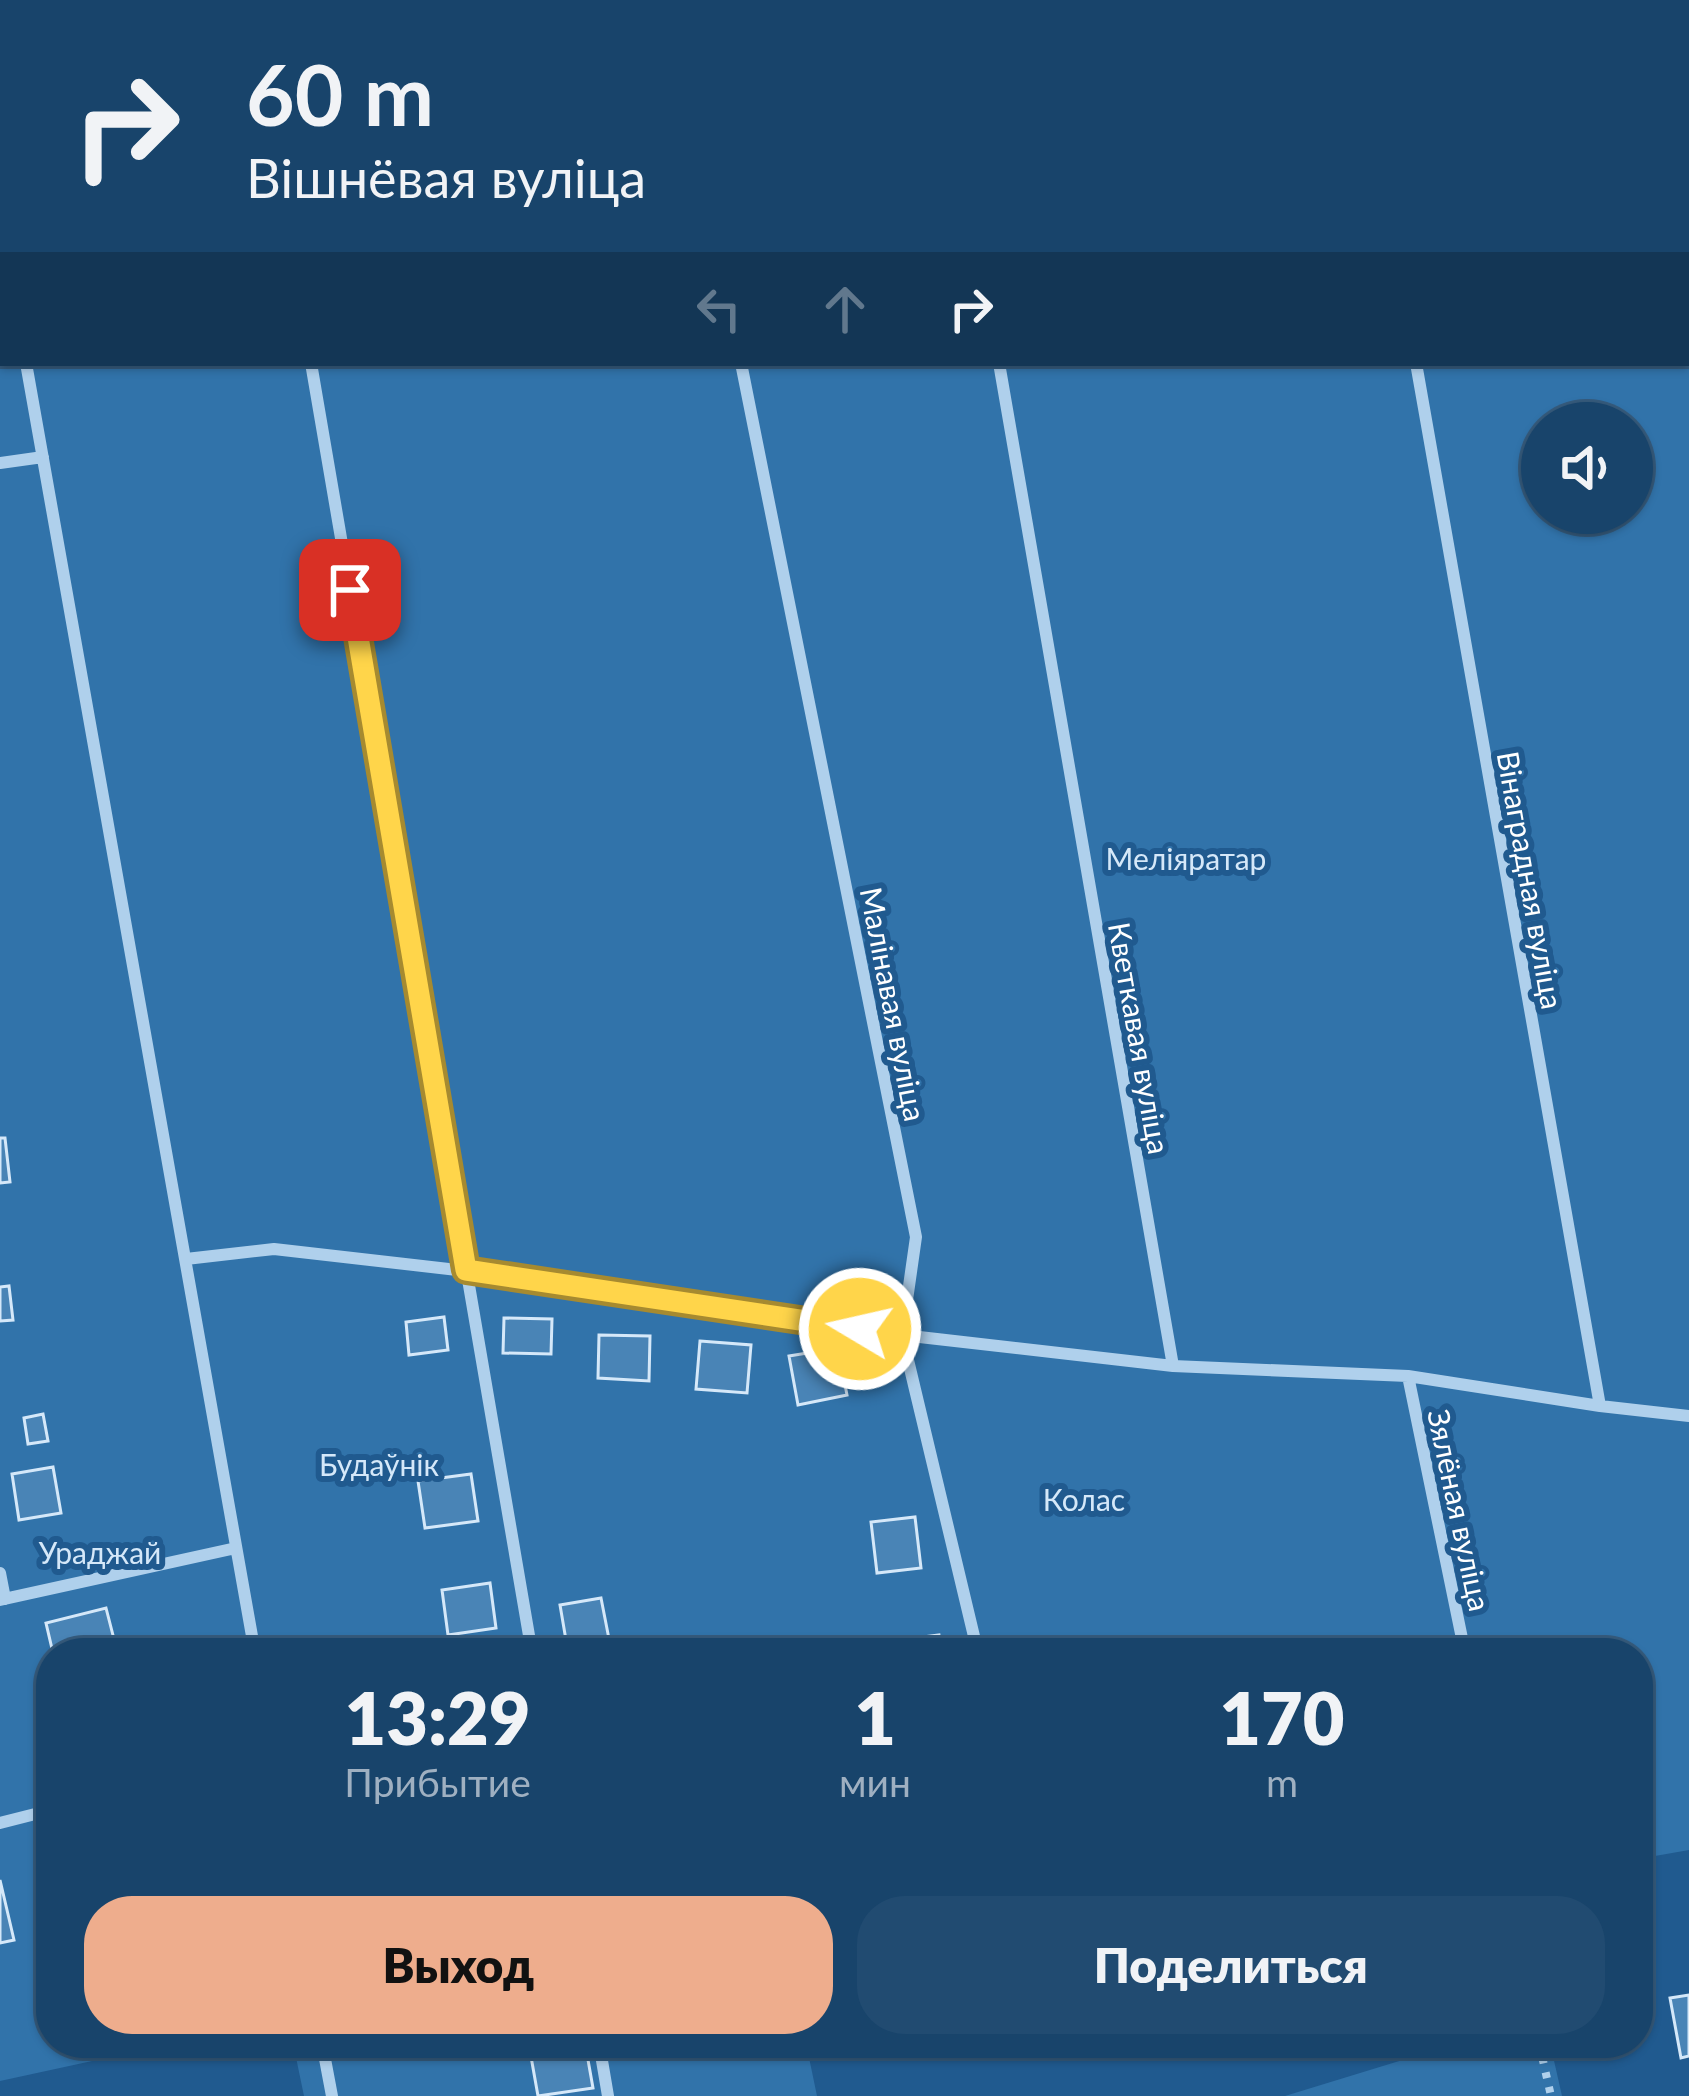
<!DOCTYPE html>
<html lang="ru">
<meta charset="utf-8">
<style>
body{margin:0;font-family:Lato,sans-serif;background:#214b71;color:#f1f3f6;height:100vh;display:flex;flex-direction:column;font-size:45px;white-space:nowrap}
*{box-sizing:border-box;margin:0}
p{font-size:39px;color:#9fb0c1}
.icon{flex:none;width:66px;height:66px;fill:none;stroke:currentColor;stroke-width:2;stroke-linecap:round;stroke-linejoin:round}
.map{position:relative;flex:1;overflow:hidden}
.details{position:absolute;left:36px;top:1638px;width:1617px;height:420px;display:flex;flex-direction:column;background:#18446b;border-radius:48px;box-shadow:0 3px 9px #0004,0 0 0 3px #365c7e}
.details>*{flex:none}
.hud{position:absolute;left:0px;top:0px;width:1689px;height:366px;box-shadow:0 3px 9px #0004,0 0 0 3px #365c7e;background:#18446b;color:#f1f3f6;overflow:hidden}
.fabs{position:absolute;left:1521px;top:402px;display:grid;gap:24px}
.fabs a{display:grid;place-items:center;width:132px;height:132px;border-radius:50%;background:#18446b;box-shadow:0 3px 9px #0004,0 0 0 3px #365c7e;font-size:60px}
.pin{position:absolute;display:grid;place-items:center;width:102px;height:102px;color:#fff;margin:-51px;border-radius:24px;box-shadow:0 6px 18px #0006}
.me{position:absolute;width:132px;margin:-66px;rotate:279deg;stroke-linejoin:round;filter:drop-shadow(0 0 9px #0008)}
.turn{display:flex;align-items:center;gap:42px;height:252px;padding:0 48px;font-size:54px}
.turn .icon{width:156px;height:156px;stroke-width:2.5}
.turn b{display:block;font-size:84px;line-height:102px}
.lanes{display:flex;align-items:center;height:114px;padding:0 48px;background:#0003;justify-content:center;gap:60px;direction:ltr}
.lanes .off{opacity:.35}
.eta{display:flex;justify-content:space-evenly;align-items:center;height:204px;text-align:center}
.eta b{font-size:72px;font-weight:800;line-height:84px}
.primary-button{display:flex;gap:24px;margin-top:auto;padding:24px 48px}
.primary-button a{flex:1;height:138px;border-radius:48px;background:#eead8d;color:#111;font-size:48px;font-weight:800;line-height:138px;text-align:center}
.primary-button a+a{background:#214b71;color:#f1f3f6}
.map>svg:first-child{display:block}
.green{fill:#3173aa;fill-rule:evenodd}
.building{fill:#4984b6;stroke:#d5e8f9;stroke-width:3}
.lines{fill:none;stroke-linecap:round;stroke-linejoin:round}
.path{stroke:#afd0ec;stroke-width:8;stroke-dasharray:6 9;stroke-linecap:butt}
.minor{stroke:#afd0ec;stroke-width:12}
.route-casing{stroke:#a68a30;stroke-width:30}
.route{stroke:#ffd54a;stroke-width:21}
.labels{text-anchor:middle;dominant-baseline:central;stroke-width:12;stroke-linejoin:round;paint-order:stroke}
.park-label{font-size:30px;fill:#d5e8f9;stroke:#205a8f}
.street-label{font-size:30px;fill:#fff;stroke:#205a8f}
</style>
<div class="map">
<svg width="1689" height="2096" viewBox="0 0 1689 2096">
<rect width="100%" height="100%" fill="#205a8f"/>
<path class="green" d="M 0,0 L 1689,0 L 1689,1850 L 1638,1859 L 1638,1653 L 51,1653 L 51,2043 L 175,2043 L 0,2081 ZM 3,3 L 1686,3 L 1686,363 L 3,363 ZM 1542,423 L 1632,423 L 1632,513 L 1542,513 Z
M 293,2043 L 806,2043 L 817,2096 L 304,2096 Z
M 1458,2043 L 1550,2043 L 1562,2096 L 1285,2096 Z"/>
<path class="building" d="M 0,1138 L 5,1138 L 10,1182 L 0,1183 Z
M 9,1286 L 13,1320 L 0,1321 L 0,1287 Z
M 444,1317 L 448,1350 L 409,1355 L 406,1322 Z
M 504,1318 L 552,1319 L 551,1354 L 503,1353 Z
M 599,1335 L 650,1336 L 649,1381 L 598,1378 Z
M 700,1341 L 751,1345 L 747,1393 L 696,1389 Z
M 838,1348 L 847,1395 L 798,1405 L 789,1356 Z
M 43,1414 L 48,1441 L 28,1444 L 24,1418 Z
M 53,1467 L 61,1513 L 19,1520 L 12,1474 Z
M 471,1474 L 478,1521 L 425,1528 L 418,1481 Z
M 915,1517 L 921,1568 L 877,1573 L 871,1522 Z
M 490,1583 L 496,1628 L 448,1635 L 442,1590 Z
M 601,1598 L 609,1639 L 567,1646 L 560,1605 Z
M 106,1608 L 116,1647 L 93,1653 L 53,1653 L 46,1623 Z
M 939,1635 L 942,1653 L 900,1653 L 899,1640 Z
M 0,1880 L 14,1940 L 0,1943 Z
M 1689,1995 L 1689,2056 L 1681,2058 L 1670,1998 Z
M 578,2043 L 585,2043 L 593,2088 L 538,2096 L 530,2051 Z"/>
<g class="lines">
<path class="path" d="M 1539,2043 L 1551,2096"/>
<path class="minor" d="M 249,0 L 250,3
M 1351,0 L 1352,3
M 700,3 L 701,0
M 0,225 L 3,241
M 26,363 L 255,1653
M 311,363 L 532,1653
M 741,363 L 916,1237 L 902,1335 L 978,1653
M 999,363 L 1173,1366
M 1416,363 L 1600,1406
M 0,463 L 43,457
M 186,1259 L 274,1249 L 466,1271 L 902,1335 L 1173,1366 L 1408,1376 L 1600,1406 L 1689,1416
M 1408,1376 L 1465,1653
M 0,1573 L 5,1599
M 0,1600 L 236,1548
M 0,1823 L 51,1810
M 322,2043 L 332,2096
M 599,2043 L 608,2096"/>
</g>
<g class="lines">
<defs>
<path id="route" d="M 350,590 L 466,1270 L 860,1329"/>
</defs>
<use href="#route" class="route-casing"/>
<use href="#route" class="route"/>
</g>
<g class="labels">
<g class="park-label">
<text x="1186" y="858">Меліяратар</text>
<text x="379" y="1464">Будаўнік</text>
<text x="1084" y="1499">Колас</text>
<text x="100" y="1552">Ураджай</text>
</g>
<g class="street-label">
<text transform="translate(1531 880) rotate(80)">Вінаградная вуліца</text>
<text transform="translate(894 1004) rotate(79)">Малінавая вуліца</text>
<text transform="translate(1140 1038) rotate(80)">Кветкавая вуліца</text>
<text transform="translate(1460 1510) rotate(78)">Зялёная вуліца</text>
</g>
</g>
</svg>
<div class="fabs">
<a><svg class="icon" aria-label="sound" viewBox="0 0 24 24"><path d="M4 9h4l5-4v14l-5-4H4zM17 9q2 3 0 6"/></svg></a>
</div>
<div class="pin" style="left:350px;top:590px;background:#d93025"><svg class="icon" aria-label="arrive" viewBox="0 0 24 24"><path d="M6 21V4h12l-3 4 3 4H6"/></svg></div>
<svg class="me" style="left:860px;top:1329px" viewBox="-20 -20 40 40"><circle r="17" fill="#ffd54a" stroke="#fff" stroke-width="3"/><path d="M0-11L8 9 0 5-8 9z" fill="#fff"/></svg>
<div class="hud">
<div class="turn"><svg class="icon" aria-label="right" viewBox="0 0 24 24"><path d="M7 20v-9h11M14 6l5 5-5 5"/></svg><div><b>60 m</b>Вішнёвая вуліца</div></div>
<div class="lanes"><svg class="icon off" aria-label="left" viewBox="0 0 24 24"><path d="M17 20v-9H6M10 6l-5 5 5 5"/></svg><svg class="icon off" aria-label="ahead" viewBox="0 0 24 24"><path d="M12 20V5M6 11l6-6 6 6"/></svg><svg class="icon" aria-label="right" viewBox="0 0 24 24"><path d="M7 20v-9h11M14 6l5 5-5 5"/></svg></div>
</div>
<section class="details">
<div class="eta">
<div><b>13:29</b><p>Прибытие</p></div>
<div><b>1</b><p>мин</p></div>
<div><b>170</b><p>m</p></div>
</div>
<div class="primary-button"><a>Выход</a><a>Поделиться</a></div>
</section>
</div>
